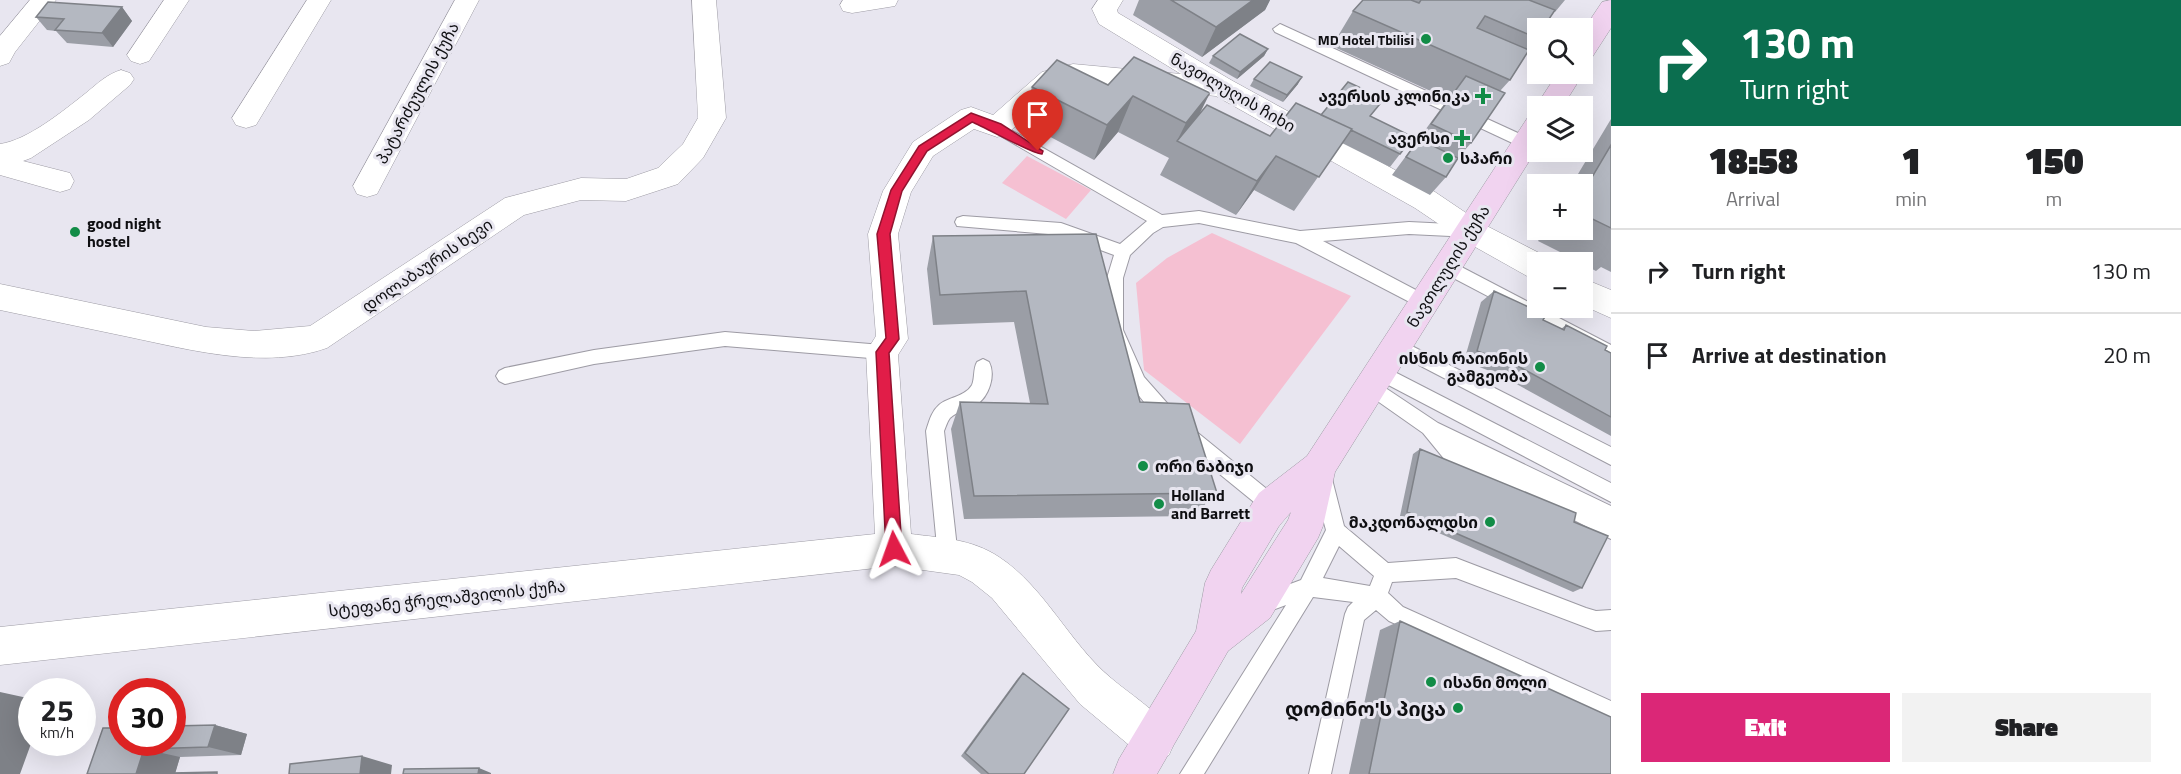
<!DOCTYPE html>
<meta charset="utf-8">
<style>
body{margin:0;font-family:"Titillium Web","Noto Sans Georgian",sans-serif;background:#f2f2f2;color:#202124;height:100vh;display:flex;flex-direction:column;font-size:22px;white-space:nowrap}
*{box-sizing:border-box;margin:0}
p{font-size:20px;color:#757577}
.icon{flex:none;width:33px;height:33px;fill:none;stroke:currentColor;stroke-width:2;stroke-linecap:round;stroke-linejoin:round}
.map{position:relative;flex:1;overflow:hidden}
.side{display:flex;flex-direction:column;background:#fff;width:570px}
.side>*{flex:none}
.banner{background:#0b6e4f;color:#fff;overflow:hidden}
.buttons{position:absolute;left:1527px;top:18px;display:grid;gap:12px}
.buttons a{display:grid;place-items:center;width:66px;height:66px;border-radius:0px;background:#fff;box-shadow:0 6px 24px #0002;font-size:30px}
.speed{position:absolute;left:18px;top:678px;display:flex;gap:12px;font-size:30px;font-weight:700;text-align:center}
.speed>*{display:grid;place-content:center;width:78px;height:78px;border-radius:50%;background:#fff;box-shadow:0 6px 24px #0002;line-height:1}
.speed small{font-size:15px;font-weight:400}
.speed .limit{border:9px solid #d22;background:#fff;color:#111}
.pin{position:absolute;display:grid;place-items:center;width:51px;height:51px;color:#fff;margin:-62px -26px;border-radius:50% 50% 50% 0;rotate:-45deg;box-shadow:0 0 6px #0007}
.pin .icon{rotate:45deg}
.me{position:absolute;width:66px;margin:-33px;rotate:356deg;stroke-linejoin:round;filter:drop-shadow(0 0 4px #0008)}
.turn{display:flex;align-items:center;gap:21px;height:126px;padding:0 30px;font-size:27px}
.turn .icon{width:78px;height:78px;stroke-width:2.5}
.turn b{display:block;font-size:42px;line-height:51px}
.eta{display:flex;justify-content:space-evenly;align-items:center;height:102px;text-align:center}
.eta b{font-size:36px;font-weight:800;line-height:42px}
.button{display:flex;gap:12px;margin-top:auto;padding:12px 30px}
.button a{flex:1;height:69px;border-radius:0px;background:#db2777;color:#fff;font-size:24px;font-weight:800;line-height:69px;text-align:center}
.button a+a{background:#f2f2f2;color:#202124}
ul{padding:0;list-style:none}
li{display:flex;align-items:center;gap:18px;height:84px;padding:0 30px;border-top:2px solid #e0e0e0}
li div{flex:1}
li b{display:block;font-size:22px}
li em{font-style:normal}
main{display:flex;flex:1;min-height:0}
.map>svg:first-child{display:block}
.green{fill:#f5c0d2}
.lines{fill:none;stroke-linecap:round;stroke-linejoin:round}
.lane-casing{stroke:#9d9ba4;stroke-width:2}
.street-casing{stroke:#9d9ba4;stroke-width:1}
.secondary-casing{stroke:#9d9ba4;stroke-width:1}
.lane{fill:#fff;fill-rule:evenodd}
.street{fill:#fff;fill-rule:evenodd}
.secondary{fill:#f1d3f0;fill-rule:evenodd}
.wall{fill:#9b9ea6}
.shaded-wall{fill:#7e8187}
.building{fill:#b4b8c1;stroke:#7e8187;stroke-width:1.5}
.route{fill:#e11d48;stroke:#92132f;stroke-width:1.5}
.poi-dot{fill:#128c47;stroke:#e8e6f0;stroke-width:2}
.labels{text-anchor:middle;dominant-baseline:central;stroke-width:6;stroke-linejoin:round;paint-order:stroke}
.far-poi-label{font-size:14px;font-weight:bold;fill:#0f0f12;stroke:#e8e6f0;text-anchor:end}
.street-label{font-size:16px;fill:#0f0f12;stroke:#e8e6f0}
.poi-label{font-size:16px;font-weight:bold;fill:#0f0f12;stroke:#e8e6f0;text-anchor:start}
.near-poi-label{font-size:20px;font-weight:bold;fill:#0f0f12;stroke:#e8e6f0;text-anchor:end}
</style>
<main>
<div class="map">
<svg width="1611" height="774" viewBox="0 0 1611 774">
<rect width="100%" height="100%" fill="#e8e6f0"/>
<path class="green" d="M 1027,156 L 1091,190 L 1066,219 L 1002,183 Z
M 1212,233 L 1351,296 L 1240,444 L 1144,370 L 1136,283 L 1167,258 Z"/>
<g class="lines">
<defs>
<path id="lane" d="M 1280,24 L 1531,139 L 1534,143 L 1531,147 L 1521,147 L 1275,32 L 1273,29 Z
M 997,122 L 1162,215 L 1199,211 L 1300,231 L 1409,222 L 1471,225 L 1477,227 L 1479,231 L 1477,235 L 1471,237 L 1409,234 L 1323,241 L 1431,298 L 1434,303 L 1431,308 L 1425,310 L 1296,243 L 1199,223 L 1163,227 L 1153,233 L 1130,255 L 1123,278 L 1123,330 L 1144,377 L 1182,420 L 1279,499 L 1282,505 L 1279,511 L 1272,514 L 1265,511 L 1168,432 L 1132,387 L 1105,330 L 1107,278 L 1114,255 L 1060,235 L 957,226 L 955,222 L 957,218 L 963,216 L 1061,223 L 1120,244 L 1147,221 L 992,131 L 990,127 L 992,123 Z
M 1448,260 L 1611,345 L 1611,361 L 1442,272 L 1440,267 L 1442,262 Z
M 725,332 L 882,345 L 888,347 L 891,352 L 888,357 L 882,359 L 725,346 L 594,364 L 505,384 L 499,381 L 496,376 L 499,371 L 505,368 L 594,350 Z
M 1398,339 L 1611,447 L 1611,465 L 1392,351 L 1389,346 L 1392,341 Z
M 983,359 L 989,362 C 996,375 989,397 976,405 C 968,410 957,411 950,418 C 947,422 946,426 944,431 L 958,557 L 955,564 L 948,567 L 941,564 L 938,557 L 926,431 C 929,422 931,412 939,405 C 948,397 965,397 972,385 C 975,378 973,369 977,362 Z
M 1381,365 L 1611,483 L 1611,502 L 1375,378 L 1372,373 L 1375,368 Z
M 1372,379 L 1438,423 L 1611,506 L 1611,539 L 1574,520 L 1450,466 L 1423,433 L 1366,393 L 1363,387 L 1366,381 Z
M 1322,470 L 1329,473 L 1332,479 L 1344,526 L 1388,563 L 1456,558 L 1586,608 L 1596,611 L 1611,610 L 1611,630 L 1596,631 L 1456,578 L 1392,582 L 1388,593 L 1403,607 L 1611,701 L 1611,723 L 1389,621 L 1376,610 L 1364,620 L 1331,774 L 1309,774 L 1345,614 L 1348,607 L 1353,602 L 1313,597 L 1204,774 L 1180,774 L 1286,605 L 1262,614 L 1255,611 L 1252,604 L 1255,597 L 1301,580 L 1326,530 L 1312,479 L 1315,473 ZM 1339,546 L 1374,576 L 1370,586 L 1323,578 Z"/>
<path id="street" d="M 30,0 L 56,0 L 15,52 L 9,63 L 0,66 L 0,36 Z
M 164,0 L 189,0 L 149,61 L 140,64 L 131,61 L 127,55 Z
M 307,0 L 331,0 L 256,125 L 246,128 L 236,125 L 232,118 Z
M 455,0 L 479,0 L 377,194 L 367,197 L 357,194 L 353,186 Z
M 692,0 L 716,0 L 726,118 L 703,158 L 678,184 L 626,201 L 581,200 L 524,215 L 327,348 C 265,370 191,350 129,337 C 86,328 43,319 0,310 L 0,284 L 206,327 L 254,331 L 310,326 L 505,198 L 581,178 L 626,179 L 658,168 L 683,144 L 698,118 Z
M 843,0 L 898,0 L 895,6 L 852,13 L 843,11 L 840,5 Z
M 1098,0 L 1123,0 L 1117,10 L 1118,13 L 1231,80 L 1435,192 L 1481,223 L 1549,258 L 1551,262 L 1538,262 L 1538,279 L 1527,276 L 1461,239 L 1415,208 L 1216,96 L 1073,82 L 1060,85 L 1007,134 L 997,137 L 974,129 L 933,156 L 911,192 L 898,234 L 908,339 L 898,355 L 911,534 C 942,538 972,539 999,557 C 1045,587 1069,643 1111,678 C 1133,697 1164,714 1175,741 L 1169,755 L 1155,761 L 1141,755 L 1080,704 L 992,598 L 972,582 L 959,575 L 894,566 L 0,665 L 0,627 L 875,534 L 866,352 L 876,336 L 868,234 L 883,191 L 913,142 L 961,110 L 971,107 L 993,115 L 1042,72 L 1073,64 L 1181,74 L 1099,24 L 1092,9 Z
M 121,70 L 130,73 L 134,79 L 130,85 L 89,120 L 31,158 L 23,161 L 70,173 L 74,181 L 70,189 L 60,192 L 0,175 L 0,144 C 28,140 63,111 86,93 C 97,84 107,74 121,70 Z
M 1582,278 L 1611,290 L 1611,318 L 1582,305 Z"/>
<path id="secondary" d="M 1611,0 L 1611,28 L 1591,59 L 1582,62 L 1582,32 L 1602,2 Z
M 1582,73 L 1583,74 L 1563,106 L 1538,106 L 1538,109 L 1536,106 L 1557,74 Z
M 1538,114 L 1538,147 L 1335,472 L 1323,526 L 1318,538 L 1270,618 L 1228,651 L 1157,774 L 1113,774 L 1119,759 L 1196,631 L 1205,583 L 1211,570 L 1253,502 L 1259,493 L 1307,456 L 1528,117 ZM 1291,512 L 1288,520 L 1241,594 L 1242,588 L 1279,526 Z"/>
</defs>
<use href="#lane" class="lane-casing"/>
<use href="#street" class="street-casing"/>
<use href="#secondary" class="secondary-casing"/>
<use href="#lane" class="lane"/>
<use href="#street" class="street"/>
<use href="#secondary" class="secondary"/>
</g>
<path class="wall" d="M 1139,0 L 1270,0 L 1265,10 L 1202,57 L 1133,15 Z
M 1363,0 L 1565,0 L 1555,12 L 1554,11 L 1538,37 L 1527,49 L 1510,80 L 1500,91 L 1471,143 L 1458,158 L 1446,177 L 1430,195 L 1392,175 L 1448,99 L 1332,46 L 1353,11 Z
M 122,7 L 132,21 L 113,47 L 67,43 L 56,31 L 47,30 L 36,17 Z
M 1268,49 L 1264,56 L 1237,79 L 1209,63 L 1213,56 Z
M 1254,79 L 1298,84 L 1283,102 L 1250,86 Z
M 1108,85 L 1201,112 L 1270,136 L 1321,115 L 1371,117 L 1400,154 L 1390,167 L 1342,143 L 1294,211 L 1254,190 L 1236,215 L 1160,175 L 1169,158 L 1118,132 L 1094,160 L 1022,122 L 1032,87 Z
M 1611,119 L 1611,272 L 1601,267 L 1596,271 L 1582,264 L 1582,262 L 1580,262 L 1538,241 L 1545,230 L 1582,230 L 1582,184 L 1572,184 Z
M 1096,234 L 1140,402 L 1217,493 L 1193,516 L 964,519 L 951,429 L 960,402 L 1030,403 L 1014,322 L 933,325 L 927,269 L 933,236 Z
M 1494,291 L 1543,320 L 1561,329 L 1566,325 L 1611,353 L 1611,436 L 1500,375 L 1464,361 L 1481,302 Z
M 1420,449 L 1574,522 L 1582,588 L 1573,592 L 1400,516 L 1413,454 Z
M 1400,621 L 1611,774 L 1349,774 L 1380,630 Z
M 1023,673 L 1024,774 L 981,774 L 961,756 L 1018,678 Z
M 215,725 L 247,734 L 241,755 L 180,757 L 175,773 L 87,774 L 103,728 Z"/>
<path class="shaded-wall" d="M 1253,0 L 1270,0 L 1265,10 L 1202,57 L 1216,27 Z
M 122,7 L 132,21 L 113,47 L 102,33 Z
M 1268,49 L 1264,56 L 1237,79 L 1240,72 Z
M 1302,77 L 1298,84 L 1283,102 L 1287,95 Z
M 1210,93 L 1192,129 L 1177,141 L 1186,123 Z
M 1133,96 L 1118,132 L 1094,160 L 1107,125 Z
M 1276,156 L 1254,190 L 1236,215 L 1257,181 Z
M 0,692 L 32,699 L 32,741 L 20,774 L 0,774 Z
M 215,725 L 247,734 L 241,755 L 208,747 Z
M 144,749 L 180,757 L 175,774 L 136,774 Z
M 362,756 L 392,765 L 391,774 L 360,774 Z
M 479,768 L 491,773 L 491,774 L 478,774 Z"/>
<path class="building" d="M 1171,0 L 1253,0 L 1216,27 Z
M 1363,0 L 1411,0 L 1419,3 L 1421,0 L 1529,0 L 1555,10 L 1543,28 L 1538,28 L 1538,37 L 1537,38 L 1485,16 L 1477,28 L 1529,50 L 1510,80 L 1353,11 Z
M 48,2 L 122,7 L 102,33 L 55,30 L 64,19 L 36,17 Z
M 1240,34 L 1268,49 L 1240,72 L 1213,56 Z
M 1134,57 L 1210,93 L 1186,123 L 1133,96 L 1107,125 L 1032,87 L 1057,60 L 1108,85 Z
M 1270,62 L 1302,77 L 1287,95 L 1254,79 Z
M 1466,76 L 1505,93 L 1471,143 L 1431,124 Z
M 1348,82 L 1384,99 L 1370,116 L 1413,137 L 1400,154 L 1351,130 L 1352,129 L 1321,115 Z
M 1296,103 L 1352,129 L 1319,177 L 1276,156 L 1257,181 L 1177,141 L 1207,105 L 1270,136 Z
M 1419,139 L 1458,158 L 1446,177 L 1406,157 Z
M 1611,145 L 1611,228 L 1582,214 L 1582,194 Z
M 1096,234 L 1140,402 L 1189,404 L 1217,493 L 974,496 L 960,402 L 1048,404 L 1026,291 L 940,295 L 933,236 Z
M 1494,291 L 1546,315 L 1543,320 L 1564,330 L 1566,325 L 1607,346 L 1605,350 L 1611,353 L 1611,417 L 1514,364 L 1477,351 Z
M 1420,449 L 1576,513 L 1574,522 L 1608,536 L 1582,588 L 1407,512 Z
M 1400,621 L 1611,717 L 1611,774 L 1369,774 Z
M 1023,673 L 1069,709 L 1024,774 L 989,774 L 965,753 Z
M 215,725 L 208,747 L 144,749 L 136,774 L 87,774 L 103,728 L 122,728 L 122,742 L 172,742 L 172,726 Z
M 362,756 L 360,774 L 289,774 L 290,764 Z
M 479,768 L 478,774 L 403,774 L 404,769 Z
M 217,772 L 217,774 L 172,774 L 172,773 Z"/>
<path class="route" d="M 971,113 L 1001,124 L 1043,151 L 1042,154 C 1034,155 985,127 972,122 L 927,151 L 902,191 L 890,234 L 899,339 L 889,353 L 902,549 L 899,555 L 894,557 L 889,555 L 886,549 L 876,352 L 886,338 L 877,234 L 891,190 L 919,146 Z"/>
<g class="poi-dot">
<circle cx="1426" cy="39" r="6"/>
<path d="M1480 87h6v6h6v6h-6v6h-6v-6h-6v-6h6z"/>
<path d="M1459 129h6v6h6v6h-6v6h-6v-6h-6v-6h6z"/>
<circle cx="1448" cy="158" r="6"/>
<circle cx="75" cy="232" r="6"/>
<circle cx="1540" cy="367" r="6"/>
<circle cx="1143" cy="466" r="6"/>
<circle cx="1159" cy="504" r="6"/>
<circle cx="1490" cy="522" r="6"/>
<circle cx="1431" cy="682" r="6"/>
<circle cx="1458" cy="708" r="6"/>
</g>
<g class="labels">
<g class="far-poi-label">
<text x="1414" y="39">MD Hotel Tbilisi</text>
</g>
<g class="street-label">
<text transform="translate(1233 92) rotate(30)">ნავთლუღის ჩიხი</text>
<text transform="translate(417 93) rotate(-62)">პატარძეულის ქუჩა</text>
<text transform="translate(427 265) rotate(-34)">დოლაბაურის ხევი</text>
<text transform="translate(1448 266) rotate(-58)">ნავთლუღის ქუჩა</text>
<text transform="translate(447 598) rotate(-6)">სტეფანე ჭრელაშვილის ქუჩა</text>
</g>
<g class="poi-label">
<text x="1470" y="96" text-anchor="end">ავერსის კლინიკა</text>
<text x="1450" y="138" text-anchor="end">ავერსი</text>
<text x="1460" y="158">სპარი</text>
<text x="87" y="223">good night<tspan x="87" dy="18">hostel</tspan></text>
<text x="1528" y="358" text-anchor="end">ისნის რაიონის<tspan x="1528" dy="18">გამგეობა</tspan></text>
<text x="1155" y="466">ორი ნაბიჯი</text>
<text x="1171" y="495">Holland<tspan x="1171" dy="18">and Barrett</tspan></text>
<text x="1478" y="522" text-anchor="end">მაკდონალდსი</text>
<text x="1443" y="682">ისანი მოლი</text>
</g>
<g class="near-poi-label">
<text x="1446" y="708">დომინო'ს პიცა</text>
</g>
</g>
</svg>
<div class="buttons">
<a><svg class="icon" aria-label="search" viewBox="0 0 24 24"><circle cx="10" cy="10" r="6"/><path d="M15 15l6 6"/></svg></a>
<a><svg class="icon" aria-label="layers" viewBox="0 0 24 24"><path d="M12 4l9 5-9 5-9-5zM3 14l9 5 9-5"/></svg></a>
<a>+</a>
<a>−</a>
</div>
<div class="speed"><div>25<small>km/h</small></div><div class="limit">30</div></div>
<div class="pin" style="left:1038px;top:151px;background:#d93025"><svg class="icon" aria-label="arrive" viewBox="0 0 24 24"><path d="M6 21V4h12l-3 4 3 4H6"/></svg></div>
<svg class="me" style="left:894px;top:549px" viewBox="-20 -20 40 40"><path d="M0-17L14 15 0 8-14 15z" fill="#e11d48" stroke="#fff" stroke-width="4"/></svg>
</div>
<section class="side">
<div class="banner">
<div class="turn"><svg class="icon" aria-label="right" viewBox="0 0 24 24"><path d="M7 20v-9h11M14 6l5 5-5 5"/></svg><div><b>130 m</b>Turn right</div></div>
</div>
<div class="eta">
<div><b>18:58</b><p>Arrival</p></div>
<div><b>1</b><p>min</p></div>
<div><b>150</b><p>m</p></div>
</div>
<ul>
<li><svg class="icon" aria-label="right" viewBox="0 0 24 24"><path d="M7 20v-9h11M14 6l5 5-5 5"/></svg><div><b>Turn right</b></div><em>130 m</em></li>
<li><svg class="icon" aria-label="arrive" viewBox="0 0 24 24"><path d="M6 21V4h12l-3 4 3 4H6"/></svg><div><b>Arrive at destination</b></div><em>20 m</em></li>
</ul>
<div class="button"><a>Exit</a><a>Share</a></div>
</section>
</main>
